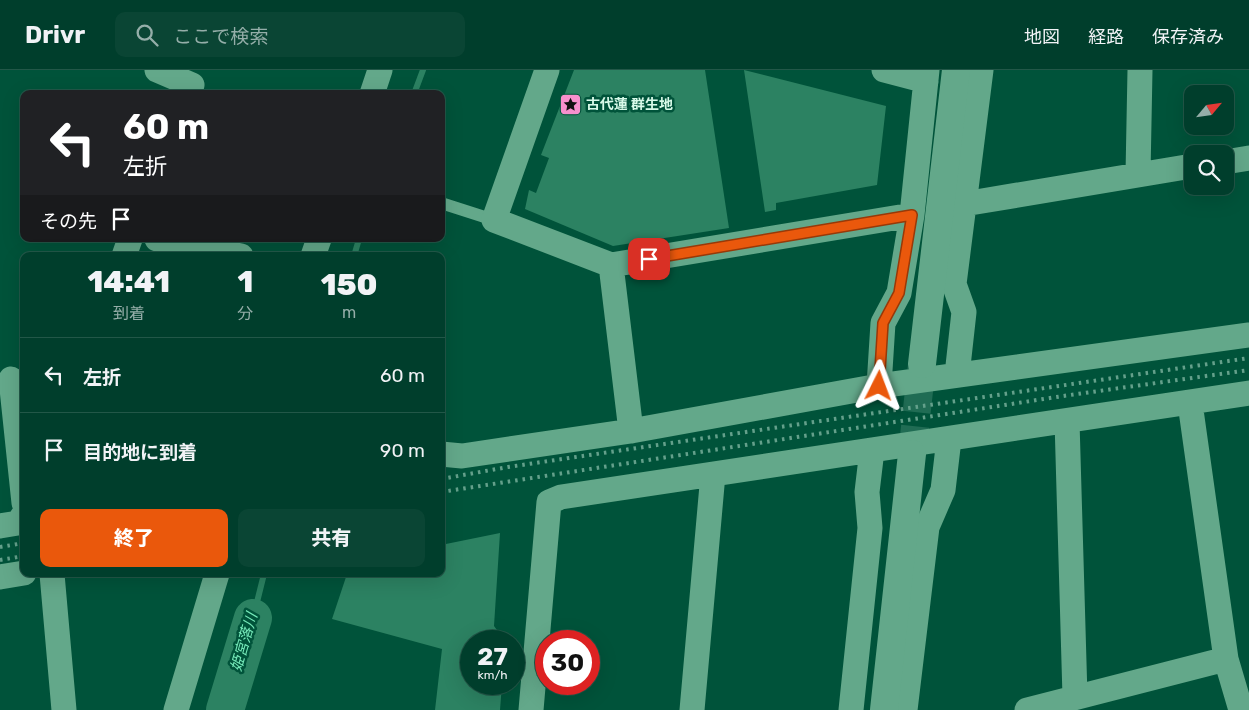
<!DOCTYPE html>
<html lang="ja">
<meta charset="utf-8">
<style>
body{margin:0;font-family:Rubik,"Noto Sans JP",sans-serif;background:#0a4534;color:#f1f3f6;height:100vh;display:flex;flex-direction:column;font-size:19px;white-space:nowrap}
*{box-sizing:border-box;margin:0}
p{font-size:16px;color:#95aea9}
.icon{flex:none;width:28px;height:28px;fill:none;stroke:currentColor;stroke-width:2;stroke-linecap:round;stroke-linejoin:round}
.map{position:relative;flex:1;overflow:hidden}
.side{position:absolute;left:20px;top:182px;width:425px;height:325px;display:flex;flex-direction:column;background:#003e2c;border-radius:10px;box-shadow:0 5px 20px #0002,0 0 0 1px #225748}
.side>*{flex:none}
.guide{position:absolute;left:20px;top:20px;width:425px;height:152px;border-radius:10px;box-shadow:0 5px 20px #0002,0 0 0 1px #225748;background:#202124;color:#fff;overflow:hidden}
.needle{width:32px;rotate:61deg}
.fabs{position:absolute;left:1184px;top:15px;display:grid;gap:10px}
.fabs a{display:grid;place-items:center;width:50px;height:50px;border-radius:10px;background:#003e2c;box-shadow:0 5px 20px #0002,0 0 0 1px #225748;font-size:25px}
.speed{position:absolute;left:460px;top:560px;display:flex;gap:10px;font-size:25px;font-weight:700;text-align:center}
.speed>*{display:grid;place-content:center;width:65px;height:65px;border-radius:50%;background:#003e2c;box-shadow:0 5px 20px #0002,0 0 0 1px #225748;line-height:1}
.speed small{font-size:12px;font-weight:400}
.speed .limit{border:8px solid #d22;background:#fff;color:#111}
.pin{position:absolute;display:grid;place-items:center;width:42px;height:42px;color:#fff;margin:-21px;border-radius:10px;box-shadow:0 2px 8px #0006}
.me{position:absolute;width:55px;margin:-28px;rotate:3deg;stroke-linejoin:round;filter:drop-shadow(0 0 4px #0008)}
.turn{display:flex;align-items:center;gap:18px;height:105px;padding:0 20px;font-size:22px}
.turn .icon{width:65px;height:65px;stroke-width:2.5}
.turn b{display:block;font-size:35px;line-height:42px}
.then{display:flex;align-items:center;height:48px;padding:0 20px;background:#0003;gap:10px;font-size:19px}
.eta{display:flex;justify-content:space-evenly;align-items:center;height:85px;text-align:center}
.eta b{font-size:30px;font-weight:800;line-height:35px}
.button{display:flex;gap:10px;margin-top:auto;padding:10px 20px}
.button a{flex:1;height:58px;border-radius:10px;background:#ea580c;color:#fff;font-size:20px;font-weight:800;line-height:58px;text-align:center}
.button a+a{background:#0a4534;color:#f1f3f6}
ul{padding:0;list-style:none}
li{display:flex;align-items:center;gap:15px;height:75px;padding:0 20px;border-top:1px solid #225748}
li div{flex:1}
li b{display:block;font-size:19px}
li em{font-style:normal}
header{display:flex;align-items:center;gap:30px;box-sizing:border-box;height:70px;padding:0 25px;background:#003e2c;border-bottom:1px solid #225748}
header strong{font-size:24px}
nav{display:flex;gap:28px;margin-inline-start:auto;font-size:18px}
.search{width:350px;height:45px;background:#0a4534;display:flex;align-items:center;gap:12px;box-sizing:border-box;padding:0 18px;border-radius:10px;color:#95aea9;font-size:19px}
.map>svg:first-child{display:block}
.water{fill:#2c8262}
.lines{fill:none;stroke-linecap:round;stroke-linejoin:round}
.stream{stroke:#2c8262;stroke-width:6}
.river{stroke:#2c8262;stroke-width:38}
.tertiary-tunnel{stroke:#206c54;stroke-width:28;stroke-dasharray:28 14;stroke-linecap:butt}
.service{stroke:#63a88a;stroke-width:12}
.minor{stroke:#63a88a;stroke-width:25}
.tertiary{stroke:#63a88a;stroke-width:28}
.rail{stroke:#64a08b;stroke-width:4;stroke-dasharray:2.5 5;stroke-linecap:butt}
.route-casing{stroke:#983908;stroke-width:12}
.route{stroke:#ea580c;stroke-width:9}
.labels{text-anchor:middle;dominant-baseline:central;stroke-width:5;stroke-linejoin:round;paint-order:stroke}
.poi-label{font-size:14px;font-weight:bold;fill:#d8fae9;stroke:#00533a;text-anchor:start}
.water-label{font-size:15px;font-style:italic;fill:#75e9b9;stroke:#00533a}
</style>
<header>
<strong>Drivr</strong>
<div class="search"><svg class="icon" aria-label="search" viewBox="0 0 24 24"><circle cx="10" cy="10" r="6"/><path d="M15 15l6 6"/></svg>ここで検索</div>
<nav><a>地図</a><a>経路</a><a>保存済み</a></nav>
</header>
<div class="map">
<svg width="1249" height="640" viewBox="0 0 1249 640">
<rect width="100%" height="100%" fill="#00533a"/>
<path class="water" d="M 574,0 L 705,0 L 729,158 L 613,176 L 525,139 L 529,120 L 536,123 L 549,88 L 541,85 Z
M 744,0 L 886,36 L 877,115 L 776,133 L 776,140 L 765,142 Z
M 500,463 L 494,556 L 502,567 L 502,571 L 471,571 L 471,614 L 502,614 L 500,640 L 435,640 L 442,579 L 332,549 L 347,504 L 441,504 L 441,475 Z"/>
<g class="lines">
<path class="stream" d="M 414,24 L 423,0
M 354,186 L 359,169
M 253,548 L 264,504"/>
<path class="river" d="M 225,640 L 253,548"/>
<path class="tertiary-tunnel" d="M 912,384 L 922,294"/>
<path class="service" d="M 441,133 L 494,150"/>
<path class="minor" d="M 157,0 L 192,15
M 547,0 L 494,150 L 611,195 L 912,145
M 884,0 L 926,11
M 372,24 L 380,0
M 1225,92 L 1249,88
M 1138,104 L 1140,0
M 964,134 L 1192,96
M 157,169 L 241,186
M 124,186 L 130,169
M 313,186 L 319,169
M 611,195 L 631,361
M 957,305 L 964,242 L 954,214 L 981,0
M 11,309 L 24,433
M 879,316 L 883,253 L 899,223 L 912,145 L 927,0
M 1190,333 L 1226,589 L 1241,640
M 1067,351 L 1075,627
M 441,384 L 462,386 L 631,361 L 879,316 L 1249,265
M 0,456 L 18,453 L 24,444
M 52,504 L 64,640
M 0,507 L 24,503
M 176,640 L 217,504
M 531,640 L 549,432 L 561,427 L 1249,323
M 692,640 L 713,404
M 851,640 L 870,458 L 867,422 L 872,380
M 905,640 L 927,457 L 943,420 L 949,369
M 1027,640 L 1226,589"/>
<path class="tertiary" d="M 922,294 L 956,0
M 884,640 L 912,384"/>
<path class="rail" d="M 441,409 L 508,397 L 1249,288
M 441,422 L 1063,326 L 1249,300
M 0,477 L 24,473
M 0,490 L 24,486"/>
</g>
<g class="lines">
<defs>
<path id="route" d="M 649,189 L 912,145 L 899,223 L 883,253 L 879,316"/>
</defs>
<use href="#route" class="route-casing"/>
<use href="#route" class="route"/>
</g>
<defs>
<symbol id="sight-square" viewBox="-11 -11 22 22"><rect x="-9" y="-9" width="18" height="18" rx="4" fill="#f790cd" stroke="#00533a"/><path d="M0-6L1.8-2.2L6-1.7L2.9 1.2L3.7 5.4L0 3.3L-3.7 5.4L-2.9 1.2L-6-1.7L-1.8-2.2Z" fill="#111"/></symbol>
</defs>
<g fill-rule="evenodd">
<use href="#sight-square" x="558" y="22" width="25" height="25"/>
</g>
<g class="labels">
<g class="poi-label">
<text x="586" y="34">古代蓮 群生地</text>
</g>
<g class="water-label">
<text transform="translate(244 572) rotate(-74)">姫宮落川</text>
</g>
</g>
</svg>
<div class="fabs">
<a><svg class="needle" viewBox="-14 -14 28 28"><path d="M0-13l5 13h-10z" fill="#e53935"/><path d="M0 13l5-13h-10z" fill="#95aea9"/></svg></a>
<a><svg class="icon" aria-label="search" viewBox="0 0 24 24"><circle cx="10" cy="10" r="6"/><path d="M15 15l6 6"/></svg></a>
</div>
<div class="speed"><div>27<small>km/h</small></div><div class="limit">30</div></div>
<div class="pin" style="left:649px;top:189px;background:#d93025"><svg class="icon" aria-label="arrive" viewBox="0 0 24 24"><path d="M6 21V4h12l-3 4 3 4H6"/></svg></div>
<svg class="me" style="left:879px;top:316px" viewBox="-20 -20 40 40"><path d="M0-17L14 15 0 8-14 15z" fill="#ea580c" stroke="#fff" stroke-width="4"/></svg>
<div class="guide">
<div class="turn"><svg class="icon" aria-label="left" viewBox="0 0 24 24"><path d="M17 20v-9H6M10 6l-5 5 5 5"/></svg><div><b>60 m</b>左折</div></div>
<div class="then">その先<svg class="icon" aria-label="arrive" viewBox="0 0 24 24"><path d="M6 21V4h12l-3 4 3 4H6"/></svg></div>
</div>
<section class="side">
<div class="eta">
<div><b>14:41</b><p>到着</p></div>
<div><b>1</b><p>分</p></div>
<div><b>150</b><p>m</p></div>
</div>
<ul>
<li><svg class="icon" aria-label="left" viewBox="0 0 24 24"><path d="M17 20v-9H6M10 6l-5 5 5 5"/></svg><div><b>左折</b></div><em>60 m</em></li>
<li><svg class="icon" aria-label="arrive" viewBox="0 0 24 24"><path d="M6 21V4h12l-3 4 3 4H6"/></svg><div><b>目的地に到着</b></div><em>90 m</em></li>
</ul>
<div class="button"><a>終了</a><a>共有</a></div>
</section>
</div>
